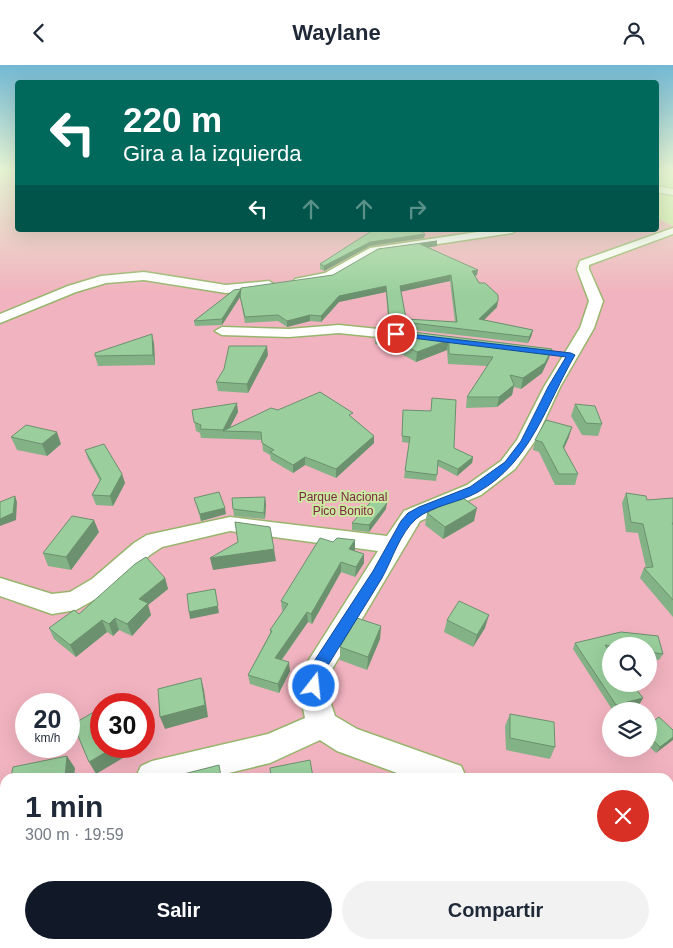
<!DOCTYPE html>
<html lang="es">
<meta charset="utf-8">
<style>
body{margin:0;font-family:Helvetica,sans-serif;background:#f2f2f3;color:#1f2937;height:100vh;display:flex;flex-direction:column;font-size:19px;white-space:nowrap}
*{box-sizing:border-box;margin:0}
p{font-size:16px;color:#747a83}
.icon{flex:none;width:28px;height:28px;fill:none;stroke:currentColor;stroke-width:2;stroke-linecap:round;stroke-linejoin:round}
.map{position:relative;flex:1;overflow:hidden}
.drawer{position:absolute;left:0px;top:708px;width:674px;height:176px;display:flex;flex-direction:column;background:#fff;border-radius:15px 15px 0 0;box-shadow:0 5px 20px #0002}
.drawer>*{flex:none}
.guide{position:absolute;left:15px;top:15px;width:644px;height:152px;border-radius:5px;box-shadow:0 5px 20px #0002;background:#00695c;color:#fff;overflow:hidden}
.fabs{position:absolute;left:602px;top:572px;display:grid;gap:10px}
.fabs a{display:grid;place-items:center;width:55px;height:55px;border-radius:50%;background:#fff;box-shadow:0 5px 20px #0002;font-size:25px}
.speed{position:absolute;left:15px;top:628px;display:flex;gap:10px;font-size:25px;font-weight:700;text-align:center}
.speed>*{display:grid;place-content:center;width:65px;height:65px;border-radius:50%;background:#fff;box-shadow:0 5px 20px #0002;line-height:1}
.speed small{font-size:12px;font-weight:400}
.speed .limit{border:8px solid #d22;background:#fff;color:#111}
.pin{position:absolute;display:grid;place-items:center;width:42px;height:42px;color:#fff;margin:-21px;border:2px solid #fff;border-radius:50%;box-shadow:0 1px 5px #0007}
.me{position:absolute;width:55px;margin:-28px;rotate:16deg;stroke-linejoin:round;filter:drop-shadow(0 0 4px #0008)}
.turn{display:flex;align-items:center;gap:18px;height:105px;padding:0 25px;font-size:22px}
.turn .icon{width:65px;height:65px;stroke-width:2.5}
.turn b{display:block;font-size:35px;line-height:42px}
.lanes{display:flex;align-items:center;height:48px;padding:0 25px;background:#0003;justify-content:center;gap:25px;direction:ltr}
.lanes .off{opacity:.35}
.round{display:grid;place-items:center;flex:none;width:52px;height:52px;border-radius:26px;background:#f2f2f3}
.head{display:flex;align-items:center;justify-content:space-between;height:85px;padding:0 25px}
h1{font-size:30px;font-weight:600;line-height:38px}
.button{display:flex;gap:10px;margin-top:auto;padding:10px 25px}
.button a{flex:1;height:58px;border-radius:30px;background:#111827;color:#fff;font-size:20px;font-weight:600;line-height:58px;text-align:center}
.button a+a{background:#f2f2f3;color:#1f2937}
header{display:flex;justify-content:space-between;align-items:center;height:65px;padding:0 25px;background:#fff;font-size:22px;font-weight:600}
.map>svg:first-child{display:block}
.green{fill:#f1b3bf;fill-rule:evenodd}
.lines{fill:none;stroke-linecap:round;stroke-linejoin:round}
.minor-casing{stroke:#98b56d;stroke-width:3}
.minor{fill:#fff;fill-rule:evenodd}
.wall{fill:#84b287;fill-rule:evenodd}
.shaded-wall{fill:#6c916e}
.building{fill:#9acf9d;stroke:#6c916e;fill-rule:evenodd}
.route{fill:#1a73e8;stroke:#114b97}
.labels{text-anchor:middle;dominant-baseline:central;stroke-width:4;stroke-linejoin:round;paint-order:stroke}
.park-label{font-size:12px;fill:#7e2942;stroke:#cae89f}
</style>
<header><svg class="icon" aria-label="back" viewBox="0 0 24 24"><path d="M15 5l-7 7 7 7"/></svg>Waylane<svg class="icon" aria-label="person" viewBox="0 0 24 24"><circle cx="12" cy="8" r="4"/><path d="M4 21q1-7 8-7t8 7"/></svg></header>
<div class="map">
<svg width="673" height="883" viewBox="0 0 673 883">
<rect width="100%" height="100%" fill="#cae89f"/>
<path class="green" d="M 0,104 L 17,104 L 18,165 L 656,165 L 656,152 L 673,161 L 673,883 L 0,883 ZM 611,581 L 649,581 L 649,619 L 611,619 ZM 26,639 L 69,639 L 69,681 L 26,681 ZM 101,639 L 144,639 L 144,681 L 101,681 ZM 611,646 L 649,646 L 649,684 L 611,684 ZM 5,712 L 669,712 L 669,879 L 5,879 Z"/>
<g class="lines">
<defs>
<path id="minor" d="M 656,121 L 673,124 L 673,130 L 656,127 Z
M 673,163 L 673,169 L 589,200 L 589,204 L 603,236 L 594,263 L 560,322 L 535,376 L 515,404 L 481,430 L 420,456 L 328,611 L 329,633 L 335,651 L 357,664 L 461,701 L 466,712 L 408,712 L 337,686 L 320,675 L 270,698 L 212,712 L 136,712 L 141,701 L 152,696 L 268,669 L 305,653 L 301,633 L 300,609 L 378,486 L 230,466 L 162,482 L 150,490 L 110,526 L 76,545 L 52,549 L 0,531 L 0,513 L 52,529 L 70,527 L 92,514 L 134,478 L 147,470 L 230,452 L 387,471 L 404,446 L 467,420 L 501,396 L 517,375 L 544,322 L 580,263 L 589,236 L 577,204 L 580,196 Z
M 491,165 L 517,165 L 512,168 L 377,188 L 333,214 L 299,221 L 293,217 L 295,214 L 325,208 L 370,183 Z
M 144,207 L 226,220 L 269,216 L 275,220 L 269,224 L 226,228 L 144,215 L 106,218 L 76,227 L 0,258 L 0,249 L 68,221 L 101,211 Z
M 339,260 L 407,267 L 414,271 L 407,275 L 339,268 L 289,272 L 222,270 L 215,266 L 222,262 L 289,264 Z
M 673,729 L 673,766 L 669,768 L 669,731 Z
M 0,757 L 5,758 L 5,792 L 0,791 Z"/>
</defs>
<use href="#minor" class="minor-casing"/>
<use href="#minor" class="minor"/>
</g>
<path class="wall" d="M 373,165 L 425,169 L 424,173 L 370,181 L 324,206 L 320,204 L 320,199 Z
M 437,181 L 429,182 L 477,210 L 475,211 L 497,242 L 484,255 L 533,265 L 531,272 L 528,278 L 387,262 L 387,255 L 388,254 L 386,227 L 339,237 L 321,257 L 310,256 L 287,262 L 278,256 L 245,258 L 240,232 L 222,260 L 195,261 L 194,256 L 234,225 L 333,210 L 378,184 ZM 450,216 L 455,257 L 406,254 L 401,226 Z
M 380,263 L 549,293 L 542,308 L 521,324 L 514,322 L 512,330 L 497,342 L 466,343 L 467,332 L 487,301 L 448,299 L 447,285 L 416,297 L 387,281 L 375,279 L 376,270 Z
M 154,278 L 155,300 L 98,301 L 95,291 Z
M 268,290 L 248,328 L 218,326 L 216,317 Z
M 432,333 L 454,383 L 473,392 L 472,398 L 457,411 L 438,401 L 436,416 L 404,413 L 409,378 L 402,377 L 403,345 L 431,346 Z
M 575,339 L 602,359 L 598,371 L 582,370 L 571,351 Z
M 192,345 L 238,347 L 230,362 L 278,345 L 353,353 L 374,371 L 374,378 L 336,413 L 305,400 L 293,408 L 271,395 L 270,390 L 263,386 L 262,375 L 201,373 L 200,368 L 196,366 Z
M 11,372 L 61,379 L 47,391 L 17,385 Z
M 569,372 L 564,383 L 578,409 L 575,420 L 555,420 L 539,387 L 533,385 L 535,375 Z
M 85,385 L 122,409 L 125,418 L 113,441 L 96,440 L 92,430 L 100,416 L 88,394 Z
M 626,428 L 647,435 L 673,433 L 673,552 L 640,513 L 644,503 L 646,503 L 638,468 L 626,467 L 622,438 Z
M 194,433 L 226,449 L 201,456 L 196,439 Z
M 232,433 L 266,439 L 265,454 L 234,451 Z
M 386,444 L 369,467 L 352,465 L 352,458 Z
M 427,448 L 474,456 L 443,474 L 425,460 Z
M 99,467 L 71,505 L 48,501 L 43,488 Z
M 355,475 L 354,486 L 364,498 L 355,512 L 341,507 L 312,559 L 308,557 L 282,595 L 290,606 L 279,628 L 250,619 L 248,610 L 270,568 L 270,565 L 283,546 L 282,545 L 281,536 L 333,477 Z
M 165,513 L 168,524 L 148,540 L 151,550 L 132,571 L 119,565 L 113,571 L 107,567 L 76,592 L 54,574 L 49,563 L 79,549 Z
M 447,555 L 485,563 L 473,582 L 444,567 Z
M 381,561 L 380,574 L 367,605 L 340,595 L 340,582 Z
M 621,567 L 658,571 L 663,589 L 659,595 L 649,594 L 649,581 L 611,581 L 611,588 L 610,588 L 611,589 L 611,619 L 632,619 L 643,633 L 639,640 L 613,646 L 573,584 L 575,578 Z
M 510,649 L 555,682 L 550,694 L 506,685 L 505,661 Z
M 649,659 L 673,665 L 656,688 L 649,681 Z
M 347,879 L 391,879 L 392,883 L 349,883 Z
M 403,879 L 441,879 L 442,880 L 500,883 L 402,883 Z
M 607,879 L 669,879 L 673,883 L 609,883 L 606,881 Z"/>
<path class="shaded-wall" d="M 425,169 L 424,173 L 370,181 L 324,206 L 324,201 L 370,177 Z
M 437,176 L 437,181 L 420,184 L 420,179 Z
M 478,205 L 477,210 L 471,212 L 472,206 Z
M 451,210 L 450,216 L 400,227 L 400,221 Z
M 386,221 L 386,227 L 339,237 L 321,257 L 321,251 L 339,231 Z
M 241,224 L 242,229 L 222,260 L 222,254 Z
M 498,236 L 497,242 L 478,261 L 479,254 Z
M 310,250 L 310,256 L 287,262 L 287,256 Z
M 533,265 L 531,272 L 528,278 L 529,272 Z
M 152,269 L 154,278 L 155,300 L 153,290 Z
M 449,275 L 447,285 L 416,297 L 417,287 Z
M 267,281 L 268,290 L 248,328 L 247,319 Z
M 552,284 L 549,293 L 542,308 L 521,324 L 523,313 Z
M 514,320 L 512,330 L 497,342 L 499,332 Z
M 237,338 L 238,347 L 228,366 L 223,366 L 224,374 L 223,365 Z
M 572,362 L 569,372 L 560,392 L 563,382 Z
M 57,367 L 61,379 L 47,391 L 42,379 Z
M 374,371 L 374,378 L 336,413 L 336,404 Z
M 305,392 L 305,400 L 293,408 L 293,400 Z
M 473,392 L 472,398 L 457,411 L 458,404 Z
M 122,409 L 125,418 L 113,441 L 110,431 Z
M 15,431 L 17,437 L 16,455 L 0,461 L 0,454 Z
M 265,432 L 266,439 L 265,454 L 264,448 Z
M 387,438 L 386,444 L 369,467 L 369,460 Z
M 225,443 L 226,449 L 201,456 L 200,449 Z
M 477,443 L 474,456 L 443,474 L 445,462 Z
M 94,455 L 99,467 L 71,505 L 66,492 Z
M 355,475 L 355,485 L 348,493 L 349,484 Z
M 274,484 L 276,496 L 213,505 L 210,493 Z
M 364,489 L 364,498 L 355,512 L 356,502 Z
M 341,497 L 341,507 L 312,559 L 311,549 Z
M 165,513 L 168,524 L 148,540 L 151,550 L 132,571 L 127,559 L 139,534 Z
M 215,524 L 219,548 L 190,554 L 189,547 Z
M 307,547 L 308,557 L 276,602 L 275,593 Z
M 489,550 L 485,563 L 473,582 L 477,570 Z
M 115,553 L 119,565 L 113,571 L 109,559 Z
M 102,555 L 107,567 L 76,592 L 70,580 Z
M 381,561 L 380,574 L 367,605 L 368,592 Z
M 289,597 L 290,606 L 279,628 L 278,619 Z
M 201,613 L 204,625 L 208,652 L 165,664 L 160,652 Z
M 643,633 L 639,640 L 613,646 L 616,640 Z
M 673,672 L 673,675 L 656,688 L 660,682 Z
M 116,681 L 137,681 L 138,684 L 96,709 L 89,697 Z
M 67,691 L 75,703 L 74,712 L 65,712 Z
M 1,842 L 5,845 L 5,860 L 0,866 L 0,843 Z"/>
<path class="building" d="M 373,165 L 419,165 L 425,169 L 370,177 L 324,201 L 320,199 Z
M 437,176 L 420,179 L 478,205 L 472,206 L 479,218 L 485,218 L 498,230 L 498,236 L 479,254 L 533,265 L 529,272 L 387,255 L 389,253 L 386,221 L 339,231 L 321,251 L 310,250 L 287,256 L 278,250 L 245,252 L 240,231 L 241,223 L 333,210 L 378,184 ZM 451,210 L 457,257 L 406,254 L 400,221 Z
M 241,224 L 222,254 L 194,256 L 234,225 Z
M 380,263 L 552,284 L 545,298 L 523,313 L 510,310 L 514,320 L 499,332 L 467,332 L 493,292 L 449,289 L 449,275 L 417,287 L 388,272 L 376,270 Z
M 152,269 L 153,290 L 95,291 L 95,288 Z
M 229,281 L 267,281 L 247,319 L 216,317 L 224,304 Z
M 320,327 L 353,348 L 349,350 L 374,371 L 336,404 L 305,392 L 293,400 L 270,387 L 274,385 L 262,378 L 261,367 L 223,366 L 271,343 L 278,345 Z
M 432,333 L 456,335 L 454,383 L 473,392 L 458,404 L 438,395 L 437,410 L 405,406 L 410,372 L 402,371 L 403,345 L 431,346 Z
M 237,338 L 223,365 L 200,364 L 201,360 L 194,357 L 192,345 Z
M 575,339 L 595,341 L 602,359 L 586,358 Z
M 546,355 L 572,362 L 563,382 L 578,409 L 559,409 L 542,377 L 535,375 Z
M 26,360 L 57,367 L 42,379 L 11,372 Z
M 104,379 L 122,409 L 110,431 L 92,430 L 101,414 L 85,385 Z
M 219,427 L 225,443 L 200,449 L 194,433 Z
M 626,428 L 646,431 L 647,435 L 673,433 L 673,458 L 672,458 L 673,460 L 673,535 L 644,503 L 653,502 L 643,459 L 631,457 Z
M 377,430 L 387,438 L 369,460 L 352,458 Z
M 459,430 L 477,443 L 445,462 L 427,448 Z
M 15,431 L 13,448 L 0,454 L 0,437 Z
M 265,432 L 264,448 L 233,444 L 232,433 Z
M 72,451 L 94,455 L 66,492 L 43,488 Z
M 235,457 L 270,462 L 274,484 L 210,493 L 238,477 Z
M 320,473 L 333,477 L 337,473 L 355,475 L 349,484 L 364,489 L 356,502 L 341,497 L 311,549 L 307,547 L 275,593 L 289,597 L 278,619 L 248,610 L 272,566 L 270,565 L 288,539 L 281,536 Z
M 146,492 L 165,513 L 139,534 L 148,538 L 127,559 L 115,553 L 109,559 L 102,555 L 70,580 L 49,563 L 74,545 L 79,549 L 135,499 Z
M 215,524 L 218,541 L 189,547 L 187,529 Z
M 459,536 L 489,550 L 477,570 L 447,555 Z
M 357,553 L 381,561 L 368,592 L 340,582 Z
M 621,567 L 658,571 L 663,589 L 649,587 L 649,581 L 612,581 L 605,580 L 611,589 L 611,619 L 632,619 L 643,633 L 616,640 L 575,578 Z
M 201,613 L 205,640 L 160,652 L 158,624 Z
M 122,632 L 125,639 L 109,639 Z
M 101,643 L 101,681 L 116,681 L 89,697 L 73,659 Z
M 510,649 L 554,657 L 555,682 L 510,673 Z
M 659,652 L 673,665 L 673,672 L 660,682 L 649,671 L 649,659 Z
M 67,691 L 65,712 L 11,712 L 13,702 Z
M 310,695 L 313,712 L 271,712 L 270,703 Z
M 219,700 L 221,712 L 172,712 Z
M 669,862 L 673,865 L 673,883 L 631,883 L 625,879 L 669,879 Z
M 352,879 L 391,879 L 392,882 L 390,883 L 354,883 Z
M 404,879 L 441,879 L 442,880 L 444,879 L 496,879 L 500,883 L 407,883 Z"/>
<linearGradient id="sky" x2="0" y2="1"><stop stop-color="#72b8d3"/><stop offset="0.46" stop-color="#e7f5d4"/><stop offset="1" stop-color="#e7f5d4" stop-opacity="0"/></linearGradient>
<rect width="673" height="228" fill="url(#sky)"/>
<path class="route" d="M 393,267 L 571,288 L 575,290 C 546,340 531,397 478,427 C 459,438 433,440 416,454 C 400,468 392,495 382,513 C 362,546 342,577 322,610 L 320,625 L 314,627 L 309,625 L 307,609 L 309,604 L 373,506 L 401,456 L 408,448 L 419,442 L 470,422 L 505,397 L 521,376 L 548,322 L 566,292 L 396,271 L 392,269 Z"/>
<g class="labels">
<g class="park-label">
<text x="343" y="432">Parque Nacional<tspan x="343" dy="14">Pico Bonito</tspan></text>
</g>
</g>
</svg>
<div class="fabs">
<a><svg class="icon" aria-label="search" viewBox="0 0 24 24"><circle cx="10" cy="10" r="6"/><path d="M15 15l6 6"/></svg></a>
<a><svg class="icon" aria-label="layers" viewBox="0 0 24 24"><path d="M12 4l9 5-9 5-9-5zM3 14l9 5 9-5"/></svg></a>
</div>
<div class="speed"><div>20<small>km/h</small></div><div class="limit">30</div></div>
<div class="pin" style="left:396px;top:269px;background:#d93025"><svg class="icon" aria-label="arrive" viewBox="0 0 24 24"><path d="M6 21V4h12l-3 4 3 4H6"/></svg></div>
<svg class="me" style="left:314px;top:621px" viewBox="-20 -20 40 40"><circle r="17" fill="#1a73e8" stroke="#fff" stroke-width="3"/><path d="M0-11L8 9 0 5-8 9z" fill="#fff"/></svg>
<div class="guide">
<div class="turn"><svg class="icon" aria-label="left" viewBox="0 0 24 24"><path d="M17 20v-9H6M10 6l-5 5 5 5"/></svg><div><b>220 m</b>Gira a la izquierda</div></div>
<div class="lanes"><svg class="icon" aria-label="left" viewBox="0 0 24 24"><path d="M17 20v-9H6M10 6l-5 5 5 5"/></svg><svg class="icon off" aria-label="ahead" viewBox="0 0 24 24"><path d="M12 20V5M6 11l6-6 6 6"/></svg><svg class="icon off" aria-label="ahead" viewBox="0 0 24 24"><path d="M12 20V5M6 11l6-6 6 6"/></svg><svg class="icon off" aria-label="right" viewBox="0 0 24 24"><path d="M7 20v-9h11M14 6l5 5-5 5"/></svg></div>
</div>
<section class="drawer">
<div class="head"><div><h1>1 min</h1><p>300 m · 19:59</p></div><a class="round" style="background:#d93025;color:#fff"><svg class="icon" aria-label="close" viewBox="0 0 24 24"><path d="M6 6l12 12M18 6L6 18"/></svg></a></div>
<div class="button"><a>Salir</a><a>Compartir</a></div>
</section>
</div>
